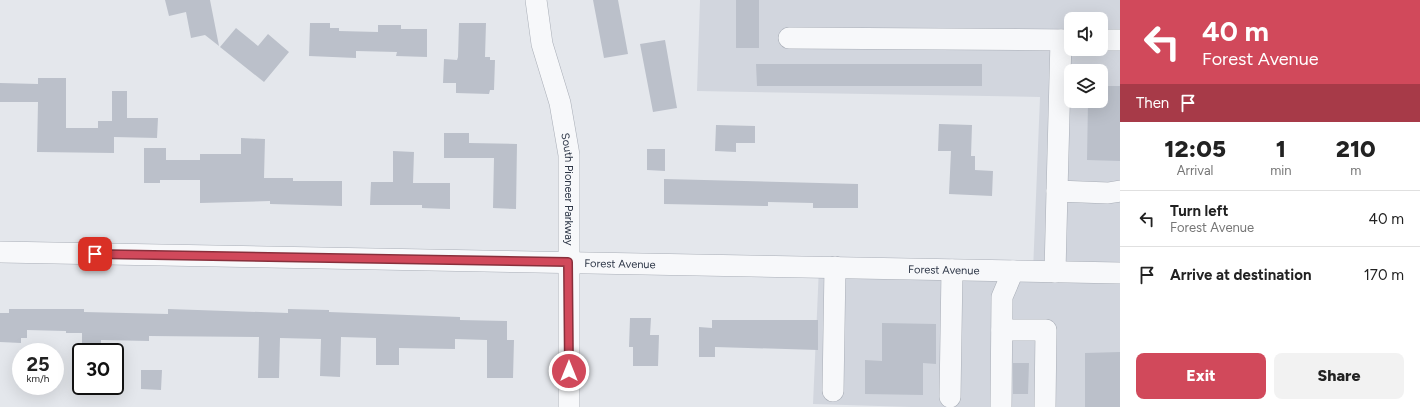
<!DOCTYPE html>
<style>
body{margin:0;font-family:Figtree,sans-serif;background:#f2f2f2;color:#222;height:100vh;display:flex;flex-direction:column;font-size:15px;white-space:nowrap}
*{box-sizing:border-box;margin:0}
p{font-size:13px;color:#767676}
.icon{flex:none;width:22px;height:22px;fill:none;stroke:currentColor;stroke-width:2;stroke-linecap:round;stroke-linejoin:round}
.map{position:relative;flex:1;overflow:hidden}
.drawer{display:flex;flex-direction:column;background:#fff;width:300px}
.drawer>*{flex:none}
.banner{background:#d1495b;color:#fff;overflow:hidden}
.fabs{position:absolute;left:1064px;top:12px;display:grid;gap:8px}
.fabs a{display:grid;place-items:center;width:44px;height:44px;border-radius:8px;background:#fff;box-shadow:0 4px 16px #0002;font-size:20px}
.speed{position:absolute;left:12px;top:343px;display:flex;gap:8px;font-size:20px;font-weight:700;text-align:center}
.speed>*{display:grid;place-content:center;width:52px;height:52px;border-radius:50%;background:#fff;box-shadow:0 4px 16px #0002;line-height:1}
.speed small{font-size:10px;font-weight:400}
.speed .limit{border:2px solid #111;border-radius:6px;background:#fff;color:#111}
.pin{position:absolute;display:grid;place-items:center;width:34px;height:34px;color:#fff;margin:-17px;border-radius:8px;box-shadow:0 2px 6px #0006}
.me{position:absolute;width:44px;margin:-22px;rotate:0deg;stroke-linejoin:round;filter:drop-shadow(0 0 3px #0008)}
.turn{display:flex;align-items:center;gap:14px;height:84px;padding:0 16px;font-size:18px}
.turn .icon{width:52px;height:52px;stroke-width:2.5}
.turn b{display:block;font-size:28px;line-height:34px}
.then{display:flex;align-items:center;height:38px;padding:0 16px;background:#0003;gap:8px;font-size:15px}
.eta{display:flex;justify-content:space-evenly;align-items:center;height:68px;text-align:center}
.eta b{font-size:24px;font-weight:800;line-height:28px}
.action{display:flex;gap:8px;margin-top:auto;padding:8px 16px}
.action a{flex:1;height:46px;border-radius:8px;background:#d1495b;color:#fff;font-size:16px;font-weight:800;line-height:46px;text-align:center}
.action a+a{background:#f2f2f2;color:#222}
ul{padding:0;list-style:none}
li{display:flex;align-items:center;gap:12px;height:56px;padding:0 16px;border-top:1px solid #e0e0e0}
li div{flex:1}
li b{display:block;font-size:15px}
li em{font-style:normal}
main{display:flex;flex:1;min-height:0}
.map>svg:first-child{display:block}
.built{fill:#d2d6de;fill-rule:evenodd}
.building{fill:#bbc0ca}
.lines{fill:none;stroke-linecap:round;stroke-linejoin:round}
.minor-casing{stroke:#a9aeb7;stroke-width:22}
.minor{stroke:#f7f8fa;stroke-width:21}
.route-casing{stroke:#882f3b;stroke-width:10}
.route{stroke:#d1495b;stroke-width:7}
.labels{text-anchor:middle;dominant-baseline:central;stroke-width:3.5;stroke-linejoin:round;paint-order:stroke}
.street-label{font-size:11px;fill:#2b3445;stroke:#f4f6f9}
</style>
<main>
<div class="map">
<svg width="1120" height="407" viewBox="0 0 1120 407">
<rect width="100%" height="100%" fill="#e4e7ec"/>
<path class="built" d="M 700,0 L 1120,0 L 1120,407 L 912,407 L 813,404 L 819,267 L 1033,271 L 1040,97 L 697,91 ZM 1071,19 L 1101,19 L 1101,49 L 1071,49 ZM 1071,71 L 1101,71 L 1101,101 L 1071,101 Z"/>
<path class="building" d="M 165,0 L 210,0 L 219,46 L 205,35 L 191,38 L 186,12 L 169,16 Z
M 593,0 L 618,0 L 628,54 L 604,58 Z
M 736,0 L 759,0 L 759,48 L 736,48 Z
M 310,23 L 330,23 L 330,28 L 339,28 L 339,31 L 378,32 L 378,25 L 401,25 L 401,29 L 427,29 L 427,57 L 396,56 L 397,52 L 356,51 L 356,58 L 309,56 Z
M 459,23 L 486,23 L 485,57 L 490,57 L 490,60 L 495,60 L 494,90 L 490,90 L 489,94 L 456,93 L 456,83 L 443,83 L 444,59 L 457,60 L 458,57 Z
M 236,28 L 258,46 L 268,34 L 289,52 L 264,82 L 220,47 Z
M 665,40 L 677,108 L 653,112 L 640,44 Z
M 756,64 L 982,64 L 982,86 L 757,86 Z
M 38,78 L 66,78 L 66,128 L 98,128 L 98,121 L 112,121 L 112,91 L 127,91 L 127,118 L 158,118 L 157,138 L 114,137 L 114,153 L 37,152 L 38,102 L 0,102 L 0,83 L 38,84 Z
M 1101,86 L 1120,86 L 1120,161 L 1087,160 L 1088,101 L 1101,101 Z
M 939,124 L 972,125 L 971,156 L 975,156 L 975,170 L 993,171 L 992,196 L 949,194 L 951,151 L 938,151 Z
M 716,125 L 755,126 L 755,143 L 736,143 L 736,152 L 715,151 Z
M 444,133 L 469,133 L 469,143 L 517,144 L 516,209 L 493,208 L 494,158 L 444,158 Z
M 241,138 L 265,139 L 264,178 L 293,178 L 293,181 L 342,181 L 342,206 L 270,204 L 270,201 L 200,203 L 200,180 L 160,180 L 160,183 L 144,183 L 144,148 L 166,148 L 166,160 L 200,160 L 200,154 L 241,154 Z
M 647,149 L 665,149 L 665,171 L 647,170 Z
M 393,151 L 414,152 L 413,183 L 450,183 L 450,209 L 422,208 L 422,205 L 370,205 L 371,182 L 393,182 Z
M 664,179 L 858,184 L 858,208 L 813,208 L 813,203 L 768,202 L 768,206 L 664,204 Z
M 9,309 L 84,309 L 84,312 L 168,314 L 168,309 L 288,313 L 288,309 L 329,310 L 329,312 L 460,317 L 460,320 L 507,321 L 507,340 L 514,340 L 513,378 L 487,378 L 487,340 L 455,339 L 455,349 L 399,348 L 399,365 L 376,365 L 376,338 L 341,337 L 340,377 L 320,376 L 321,339 L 280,338 L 279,378 L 258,378 L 259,337 L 149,336 L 149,341 L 101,340 L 101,352 L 82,352 L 82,333 L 66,333 L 66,331 L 27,330 L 27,338 L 21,338 L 21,343 L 0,342 L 0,313 L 9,313 Z
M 630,318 L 651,318 L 650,335 L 659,335 L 658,366 L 633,366 L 633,347 L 629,347 Z
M 712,320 L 818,320 L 818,350 L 715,347 L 715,357 L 699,357 L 699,327 L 712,328 Z
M 882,323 L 936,324 L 936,364 L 923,363 L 923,395 L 865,394 L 865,360 L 882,361 Z
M 1120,352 L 1120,407 L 1085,407 L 1085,353 Z
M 1013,363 L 1029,363 L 1028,394 L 1013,394 Z
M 141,370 L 162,370 L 161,390 L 141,389 Z"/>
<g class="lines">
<defs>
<g id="minor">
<path id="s1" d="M 536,0 L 542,44 L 560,103 L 569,155 L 569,407"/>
<path d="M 789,38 L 1071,40"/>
<path d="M 1101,40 L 1120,40"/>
<path d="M 1057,191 L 1061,40"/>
<path id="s2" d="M 0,252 L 1120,273"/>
<path d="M 1055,272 L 1057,191 L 1108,193 L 1120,191"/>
<path d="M 1002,330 L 1046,330 L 1045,407"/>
<path d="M 833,391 L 835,267"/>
<path d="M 950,397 L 952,270"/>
<path d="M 1001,407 L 1002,297 L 1013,271"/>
</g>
</defs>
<use href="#minor" class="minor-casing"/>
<use href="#minor" class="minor"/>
</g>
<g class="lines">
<defs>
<path id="route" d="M 95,254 L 568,262 L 569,371"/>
</defs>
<use href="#route" class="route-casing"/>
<use href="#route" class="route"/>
</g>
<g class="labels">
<g class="street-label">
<text stroke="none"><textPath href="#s1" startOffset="193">South Pioneer Parkway</textPath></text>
<text stroke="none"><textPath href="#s2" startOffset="620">Forest Avenue</textPath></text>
<text stroke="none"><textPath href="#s2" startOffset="944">Forest Avenue</textPath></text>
</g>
</g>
</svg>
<div class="fabs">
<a><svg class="icon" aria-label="sound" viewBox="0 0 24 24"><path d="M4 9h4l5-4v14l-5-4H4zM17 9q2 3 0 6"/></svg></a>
<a><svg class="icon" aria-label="layers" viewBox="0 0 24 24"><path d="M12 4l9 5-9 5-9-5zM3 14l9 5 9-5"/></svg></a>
</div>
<div class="speed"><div>25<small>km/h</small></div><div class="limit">30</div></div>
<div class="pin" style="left:95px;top:254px;background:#d93025"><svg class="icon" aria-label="arrive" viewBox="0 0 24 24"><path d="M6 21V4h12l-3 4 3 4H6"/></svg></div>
<svg class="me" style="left:569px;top:371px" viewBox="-20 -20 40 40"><circle r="17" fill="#d1495b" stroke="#fff" stroke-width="3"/><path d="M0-11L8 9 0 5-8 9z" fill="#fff"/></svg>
</div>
<section class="drawer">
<div class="banner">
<div class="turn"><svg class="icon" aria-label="left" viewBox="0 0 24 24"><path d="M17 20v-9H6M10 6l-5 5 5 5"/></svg><div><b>40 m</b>Forest Avenue</div></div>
<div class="then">Then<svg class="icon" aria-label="arrive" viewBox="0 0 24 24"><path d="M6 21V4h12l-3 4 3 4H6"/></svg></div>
</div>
<div class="eta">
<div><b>12:05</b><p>Arrival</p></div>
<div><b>1</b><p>min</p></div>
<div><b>210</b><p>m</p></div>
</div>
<ul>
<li><svg class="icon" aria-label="left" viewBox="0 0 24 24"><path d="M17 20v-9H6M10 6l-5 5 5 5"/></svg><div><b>Turn left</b><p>Forest Avenue</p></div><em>40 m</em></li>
<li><svg class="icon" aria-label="arrive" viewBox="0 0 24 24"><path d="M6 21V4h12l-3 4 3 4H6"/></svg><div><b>Arrive at destination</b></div><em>170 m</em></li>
</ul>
<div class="action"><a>Exit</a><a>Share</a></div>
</section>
</main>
